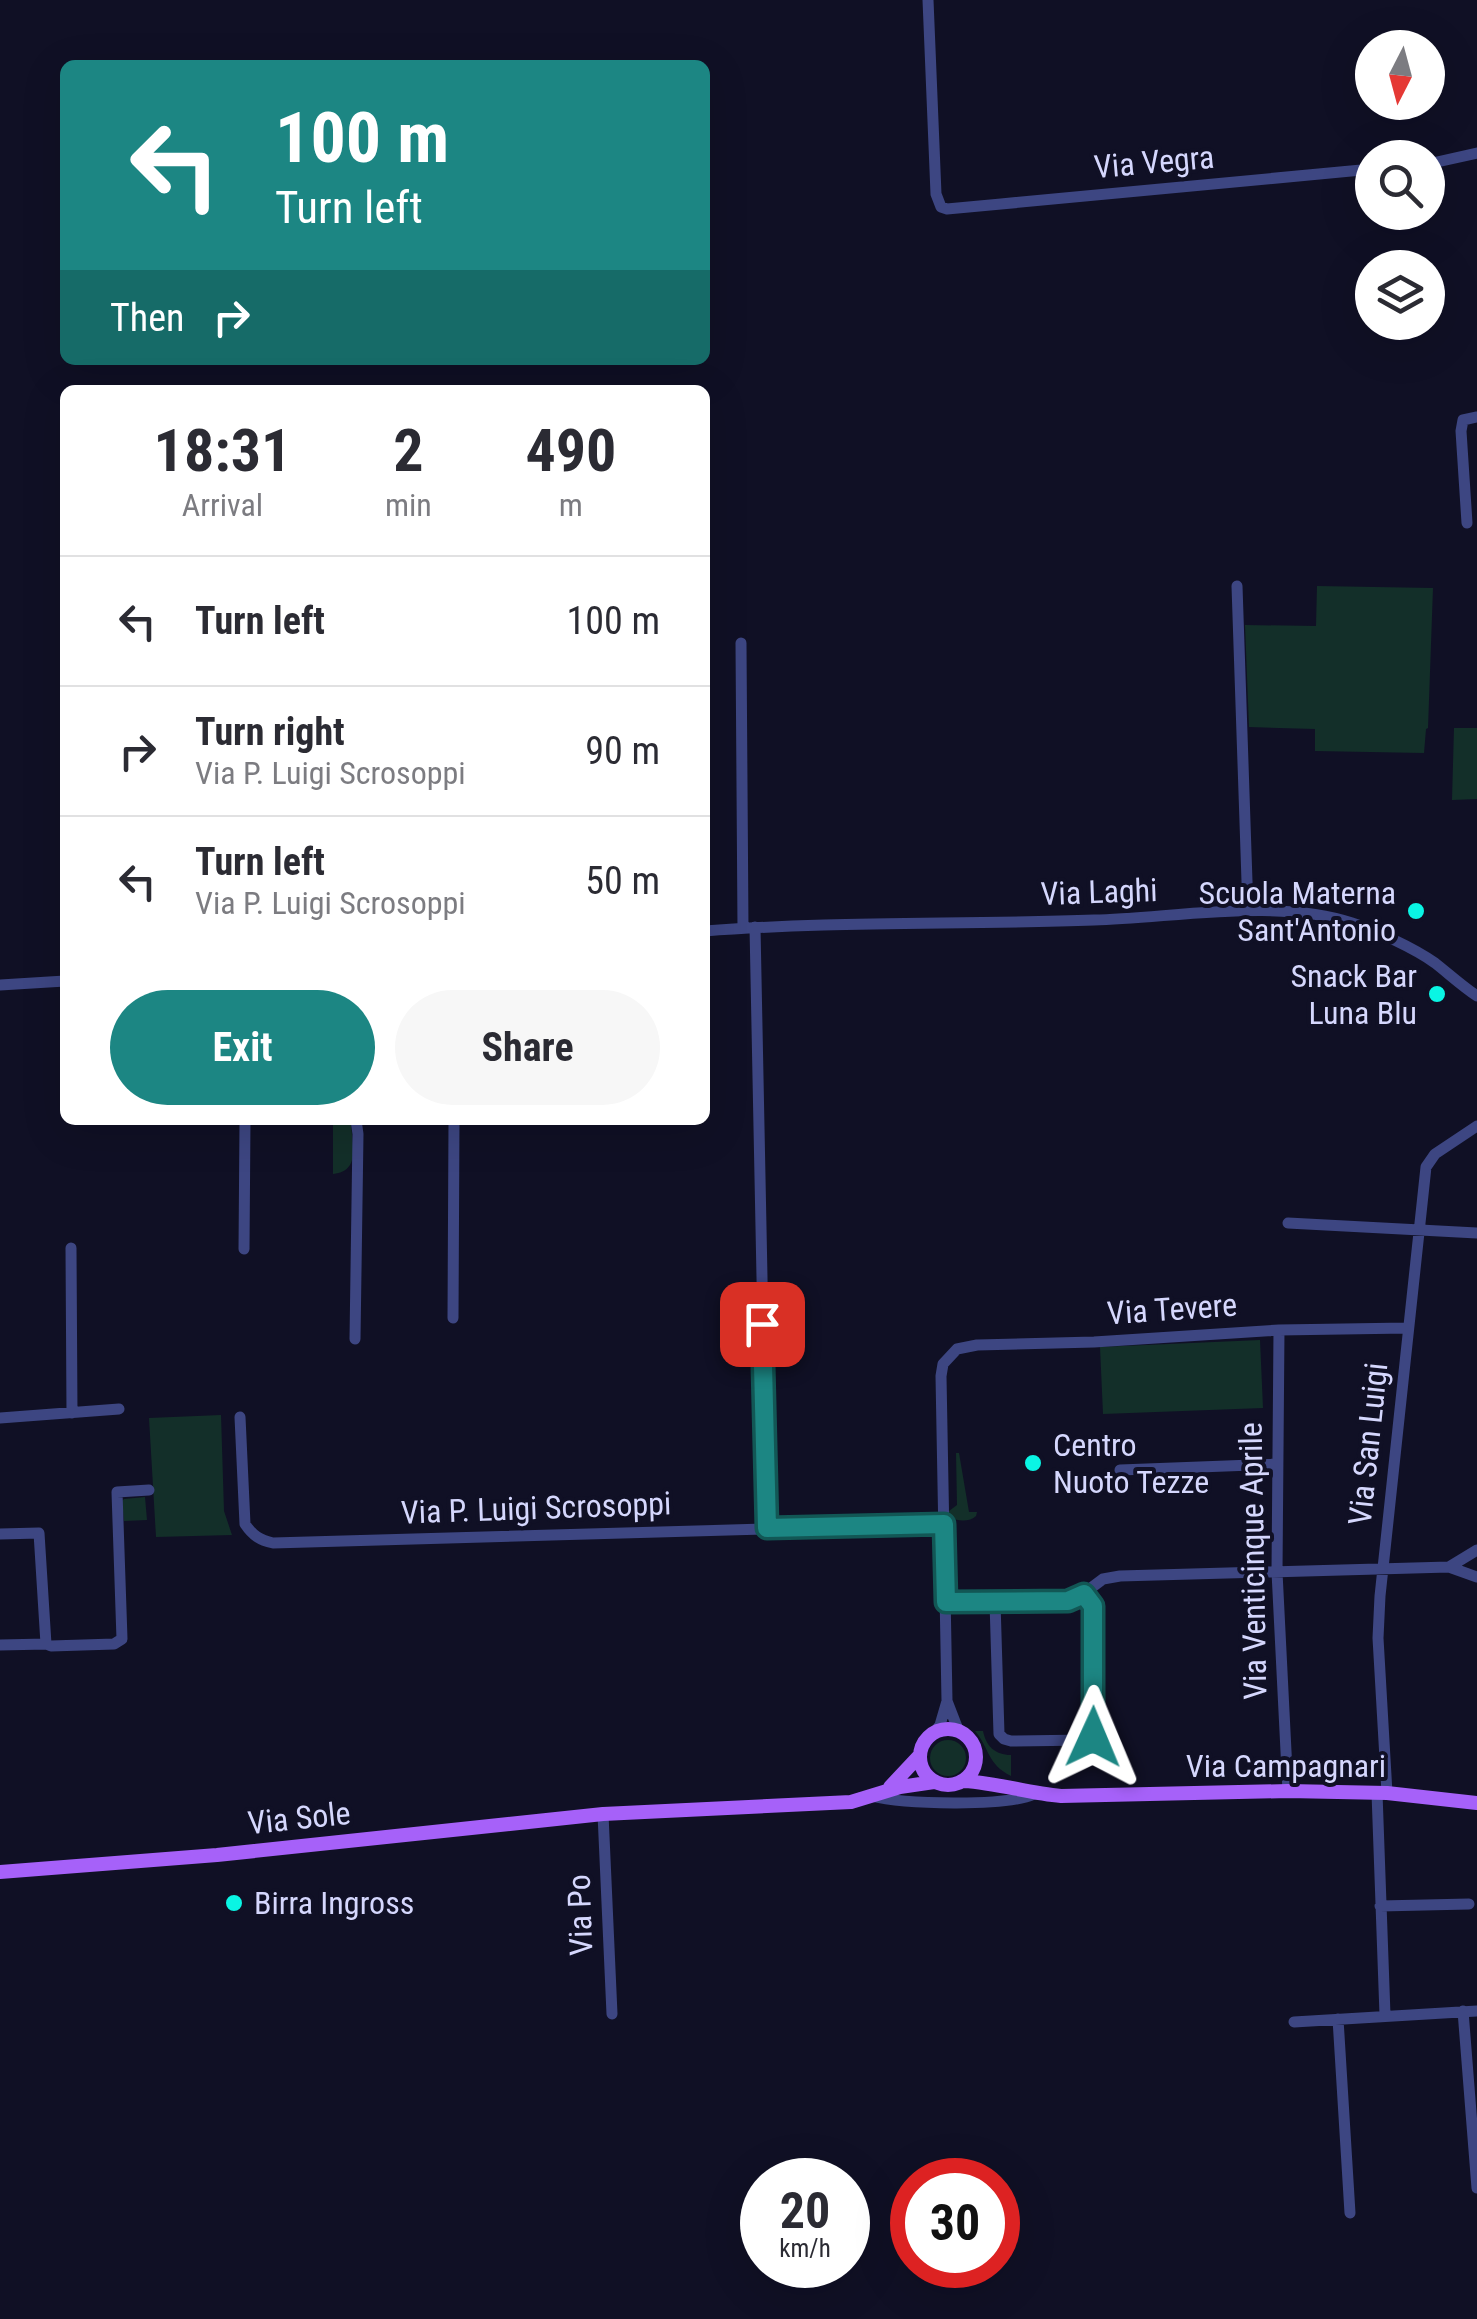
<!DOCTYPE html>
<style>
body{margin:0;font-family:"Roboto Condensed",sans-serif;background:#f7f7f7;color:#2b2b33;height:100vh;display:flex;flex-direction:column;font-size:38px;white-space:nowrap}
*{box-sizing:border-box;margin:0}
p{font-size:32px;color:#7c7c81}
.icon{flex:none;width:55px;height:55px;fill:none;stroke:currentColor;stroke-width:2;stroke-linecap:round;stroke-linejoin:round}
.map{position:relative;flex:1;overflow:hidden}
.panel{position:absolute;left:60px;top:385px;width:650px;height:740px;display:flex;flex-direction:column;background:#fff;border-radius:15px;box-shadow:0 10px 40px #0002}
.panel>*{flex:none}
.guide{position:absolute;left:60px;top:60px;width:650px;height:305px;border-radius:15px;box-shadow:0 10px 40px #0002;background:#1c8683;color:#fff;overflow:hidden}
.needle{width:65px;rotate:186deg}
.controls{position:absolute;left:1355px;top:30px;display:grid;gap:20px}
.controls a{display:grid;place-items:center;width:90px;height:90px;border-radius:50%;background:#fff;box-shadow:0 10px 40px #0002;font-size:50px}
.speed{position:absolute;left:740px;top:2158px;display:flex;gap:20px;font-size:50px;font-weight:700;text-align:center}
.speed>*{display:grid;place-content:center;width:130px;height:130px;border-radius:50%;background:#fff;box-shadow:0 10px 40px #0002;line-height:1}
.speed small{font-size:25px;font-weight:400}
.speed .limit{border:15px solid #d22;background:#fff;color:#111}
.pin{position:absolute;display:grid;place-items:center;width:85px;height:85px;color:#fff;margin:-42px;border-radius:20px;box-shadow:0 5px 15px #0006}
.me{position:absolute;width:110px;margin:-55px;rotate:1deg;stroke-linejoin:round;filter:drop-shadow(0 0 8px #0008)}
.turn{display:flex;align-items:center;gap:35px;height:210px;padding:0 50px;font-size:45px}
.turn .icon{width:130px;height:130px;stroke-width:2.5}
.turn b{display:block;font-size:70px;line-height:85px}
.then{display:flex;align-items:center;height:95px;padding:0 50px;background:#0003;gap:20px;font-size:38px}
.eta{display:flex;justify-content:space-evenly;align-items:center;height:170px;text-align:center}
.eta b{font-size:60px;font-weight:700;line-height:70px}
.primary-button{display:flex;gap:20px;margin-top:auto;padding:20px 50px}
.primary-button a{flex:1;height:115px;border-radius:60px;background:#1c8683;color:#fff;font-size:40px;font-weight:700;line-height:115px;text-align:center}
.primary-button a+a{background:#f7f7f7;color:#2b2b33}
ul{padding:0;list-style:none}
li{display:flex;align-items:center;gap:30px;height:130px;padding:0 50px;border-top:2px solid #e1e1e2}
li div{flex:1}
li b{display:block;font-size:38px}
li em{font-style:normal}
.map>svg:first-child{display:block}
.green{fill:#132f29}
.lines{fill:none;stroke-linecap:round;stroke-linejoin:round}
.minor{stroke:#3d4682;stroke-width:11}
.major{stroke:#a661f9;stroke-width:14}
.route-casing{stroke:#125755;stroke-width:25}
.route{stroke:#1c8683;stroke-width:18}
.poi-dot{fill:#0af5e4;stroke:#101025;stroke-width:4}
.labels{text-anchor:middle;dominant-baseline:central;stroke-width:8;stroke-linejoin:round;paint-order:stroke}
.street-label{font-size:32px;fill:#d5d7fd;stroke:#101025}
.poi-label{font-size:32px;fill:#d5d7fd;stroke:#101025;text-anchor:end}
</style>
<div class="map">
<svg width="1477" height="2319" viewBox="0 0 1477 2319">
<rect width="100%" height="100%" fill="#101025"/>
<path class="green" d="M 1317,586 L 1433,588 L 1428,728 L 1426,729 L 1424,753 L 1315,751 L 1315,729 L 1249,727 L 1245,625 L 1316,626 Z
M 1454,728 L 1477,728 L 1477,799 L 1452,800 Z
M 333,1120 L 351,1120 L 351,1123 C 352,1145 361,1171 333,1174 Z
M 1260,1340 L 1263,1408 L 1103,1414 L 1100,1347 Z
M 221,1415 L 224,1511 L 232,1535 L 156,1537 L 149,1418 Z
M 956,1453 L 959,1453 L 969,1512 L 977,1512 L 976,1516 C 970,1522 956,1522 950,1516 L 949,1511 L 957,1505 Z
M 145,1497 L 147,1520 L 124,1521 L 122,1501 L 124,1499 Z
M 975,1731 L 983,1731 C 986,1746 995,1755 1011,1755 L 1011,1776 C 987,1764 990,1749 975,1731 Z
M930 1758a18 18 0 1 1 36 0a18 18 0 1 1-36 0Z"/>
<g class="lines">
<path class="minor" d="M 928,0 L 936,194 L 941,207 L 947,209 L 1001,204 L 1372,169
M 1428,164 L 1477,153
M 1467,523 L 1461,431 L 1463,420 L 1477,417
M 1237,586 L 1248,911
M 741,643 L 743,928
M 755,927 L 767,1528
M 705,931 C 835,921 964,925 1094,920 C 1173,918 1278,898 1352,923 C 1377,931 1414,948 1435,963 C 1449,974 1462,986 1477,996
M 0,985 L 65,981
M 1288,1223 L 1477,1233
M 71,1248 L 72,1413
M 244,1249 L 245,1120
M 453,1318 L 454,1120
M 1279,1330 L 1277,1572 L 1288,1791
M 355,1339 L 358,1134 L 356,1120
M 240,1417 L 245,1524 C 253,1536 260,1540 273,1543 L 944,1524
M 0,1418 L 119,1409
M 1120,1470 L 1277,1464
M 0,1534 L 39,1533 L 46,1644 L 0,1645
M 1449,1567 L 1477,1550
M 946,1602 L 1068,1601 L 1083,1594 L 1103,1579 L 1120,1576 L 1449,1567 L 1477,1577
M 995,1602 L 999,1734 L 1004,1739 L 1011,1741 L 1087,1740 L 1093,1737 L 1094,1727 L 1093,1606 L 1083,1594
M 46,1644 L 51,1646 L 114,1644 L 122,1639 L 117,1492 L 149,1490
M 947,1701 L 959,1732
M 934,1733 L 940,1725 L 947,1701 L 941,1376 L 943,1364 L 957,1349 L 977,1345 L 1094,1342 L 1279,1330 L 1407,1328
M 1377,1793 L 1385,2015
M 1387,1793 L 1378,1638 L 1380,1596 L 1426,1167 L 1435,1154 L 1477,1126
M 871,1796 C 903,1804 1006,1807 1034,1794
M 603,1814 L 612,2014
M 1380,1906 L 1469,1904
M 1463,2011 L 1477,2188
M 1338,2019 L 1350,2213
M 1294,2022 L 1477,2011"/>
<path class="major" d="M920 1757a28 28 0 1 1 56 0a28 28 0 1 1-56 0Z
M 964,1781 C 997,1783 1028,1793 1061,1796 L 1288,1791 L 1387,1793 L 1477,1803
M 890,1787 L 920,1755
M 0,1872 L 217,1855 L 603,1814 L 851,1802 L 900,1787 L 934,1782"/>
</g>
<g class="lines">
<defs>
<path id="route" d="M 762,1324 L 767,1528 L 944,1524 L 946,1602 L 1068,1601 L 1084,1594 L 1093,1606 L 1093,1737"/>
</defs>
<use href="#route" class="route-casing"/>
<use href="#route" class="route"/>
</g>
<g class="poi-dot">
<circle cx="1416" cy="911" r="10"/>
<circle cx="1437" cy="994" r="10"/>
<circle cx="1033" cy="1463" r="10"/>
<circle cx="234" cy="1903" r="10"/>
</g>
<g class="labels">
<g class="street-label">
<text transform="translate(1154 162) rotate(-5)">Via Vegra</text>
<text transform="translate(1099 892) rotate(-2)">Via Laghi</text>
<text transform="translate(1172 1309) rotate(-4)">Via Tevere</text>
<text transform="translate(1368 1444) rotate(-84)">Via San Luigi</text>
<text transform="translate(536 1508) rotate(-2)">Via P. Luigi Scrosoppi</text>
<text transform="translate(1253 1561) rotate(-91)">Via Venticinque Aprile</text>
<text x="1286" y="1766">Via Campagnari</text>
<text transform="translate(299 1818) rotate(-6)">Via Sole</text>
<text transform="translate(580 1915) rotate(-92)">Via Po</text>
</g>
<g class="poi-label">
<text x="1396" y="893">Scuola Materna<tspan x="1396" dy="37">Sant'Antonio</tspan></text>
<text x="1417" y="976">Snack Bar<tspan x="1417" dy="37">Luna Blu</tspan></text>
<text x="1053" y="1445" text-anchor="start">Centro<tspan x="1053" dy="37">Nuoto Tezze</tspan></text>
<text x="254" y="1903" text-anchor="start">Birra Ingross</text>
</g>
</g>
</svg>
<div class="controls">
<a><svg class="needle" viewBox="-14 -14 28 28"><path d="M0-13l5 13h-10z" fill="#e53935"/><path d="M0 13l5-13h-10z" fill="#7c7c81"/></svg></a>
<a><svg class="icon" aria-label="search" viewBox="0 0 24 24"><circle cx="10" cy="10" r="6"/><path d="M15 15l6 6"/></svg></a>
<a><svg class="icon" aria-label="layers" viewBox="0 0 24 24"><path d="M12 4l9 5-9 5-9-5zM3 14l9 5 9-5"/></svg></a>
</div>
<div class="speed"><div>20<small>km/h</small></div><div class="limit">30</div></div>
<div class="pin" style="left:762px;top:1324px;background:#d93025"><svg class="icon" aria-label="arrive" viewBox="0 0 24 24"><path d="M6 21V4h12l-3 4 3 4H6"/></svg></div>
<svg class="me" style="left:1093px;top:1737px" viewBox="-20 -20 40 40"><path d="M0-17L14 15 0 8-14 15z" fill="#1c8683" stroke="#fff" stroke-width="4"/></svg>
<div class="guide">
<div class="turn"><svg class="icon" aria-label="left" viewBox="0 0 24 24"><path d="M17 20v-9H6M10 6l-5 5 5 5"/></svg><div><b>100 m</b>Turn left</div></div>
<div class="then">Then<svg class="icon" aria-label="right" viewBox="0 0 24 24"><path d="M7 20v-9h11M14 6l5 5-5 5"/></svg></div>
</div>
<section class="panel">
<div class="eta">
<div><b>18:31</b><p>Arrival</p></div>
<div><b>2</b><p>min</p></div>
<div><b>490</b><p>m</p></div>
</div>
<ul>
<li><svg class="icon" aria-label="left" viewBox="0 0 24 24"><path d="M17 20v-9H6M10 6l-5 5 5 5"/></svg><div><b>Turn left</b></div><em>100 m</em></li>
<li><svg class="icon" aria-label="right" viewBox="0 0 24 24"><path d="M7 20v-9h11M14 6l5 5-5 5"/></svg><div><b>Turn right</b><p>Via P. Luigi Scrosoppi</p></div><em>90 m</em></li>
<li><svg class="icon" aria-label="left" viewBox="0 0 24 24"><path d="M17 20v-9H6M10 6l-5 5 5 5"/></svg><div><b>Turn left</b><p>Via P. Luigi Scrosoppi</p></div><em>50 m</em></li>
</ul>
<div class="primary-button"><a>Exit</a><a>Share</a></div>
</section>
</div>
